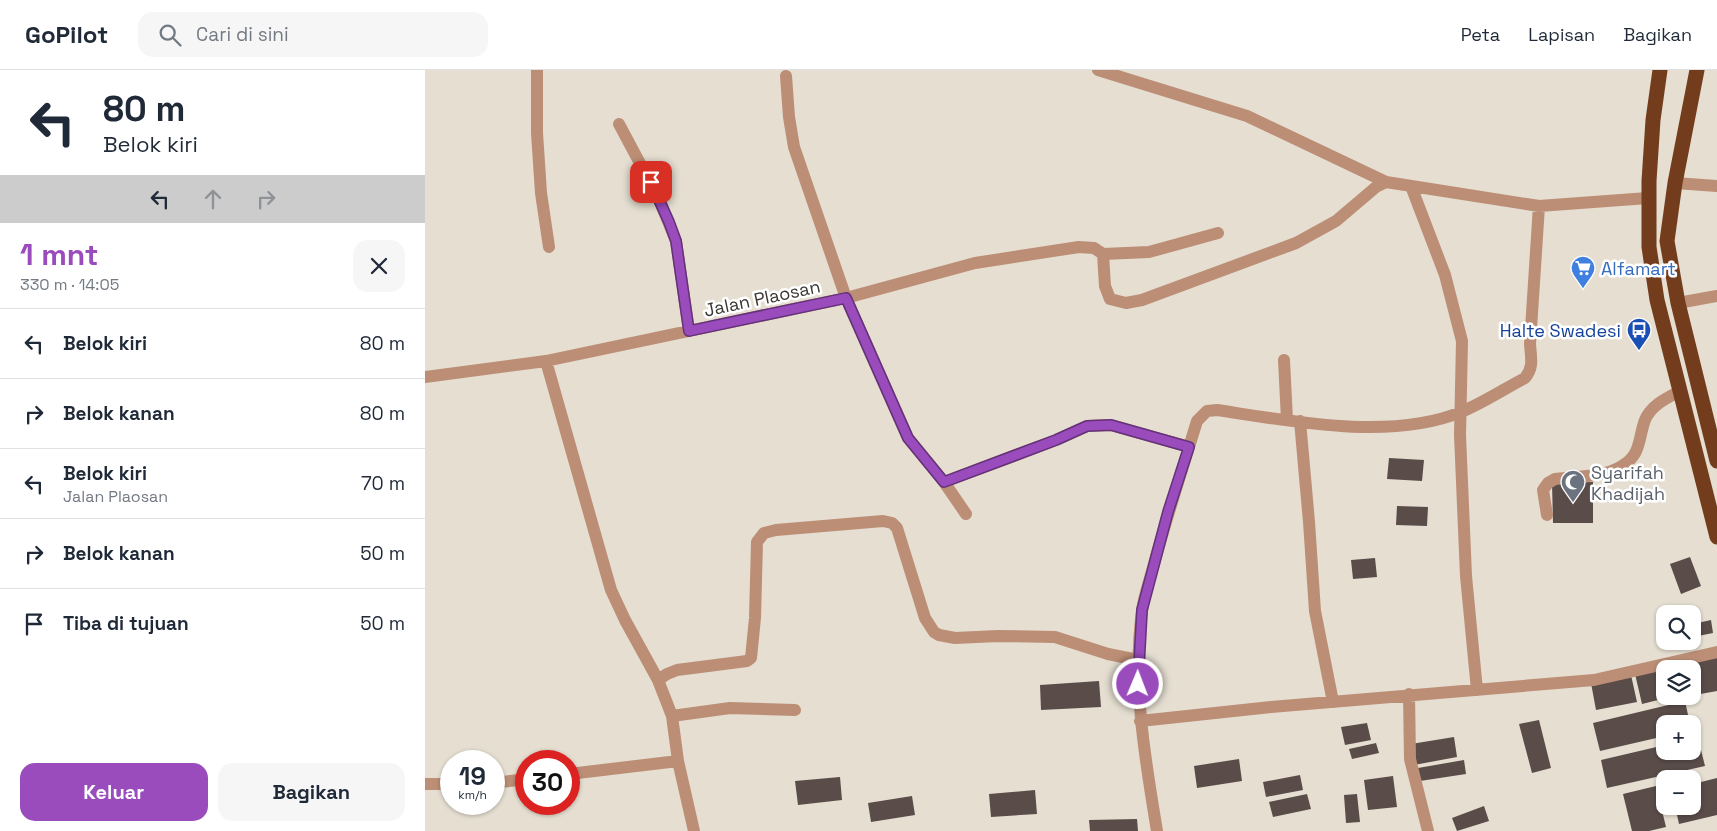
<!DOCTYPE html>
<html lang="id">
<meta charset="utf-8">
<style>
body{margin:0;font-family:"Space Grotesk",sans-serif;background:#f6f6f7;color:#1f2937;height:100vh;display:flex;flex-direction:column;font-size:19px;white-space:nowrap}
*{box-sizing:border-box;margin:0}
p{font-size:16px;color:#747a83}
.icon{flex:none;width:28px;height:28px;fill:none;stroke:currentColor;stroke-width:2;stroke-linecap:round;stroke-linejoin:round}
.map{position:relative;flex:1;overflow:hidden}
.panel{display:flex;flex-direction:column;background:#fff;width:425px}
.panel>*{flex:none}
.top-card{background:#fff;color:#1f2937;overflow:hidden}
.tools{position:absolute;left:1231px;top:535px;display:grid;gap:10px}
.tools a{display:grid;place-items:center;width:45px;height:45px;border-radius:10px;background:#fff;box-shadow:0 1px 4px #0004;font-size:25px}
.speed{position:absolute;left:15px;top:680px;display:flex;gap:10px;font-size:25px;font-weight:700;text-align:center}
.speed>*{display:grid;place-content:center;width:65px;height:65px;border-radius:50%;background:#fff;box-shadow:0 1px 4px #0004;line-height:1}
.speed small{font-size:12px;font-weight:400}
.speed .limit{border:8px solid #d22;background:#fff;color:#111}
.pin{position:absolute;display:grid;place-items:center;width:42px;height:42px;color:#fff;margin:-21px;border-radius:10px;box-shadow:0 2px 8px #0006}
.me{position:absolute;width:55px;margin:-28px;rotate:1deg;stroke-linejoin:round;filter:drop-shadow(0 0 4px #0008)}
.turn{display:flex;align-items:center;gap:18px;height:105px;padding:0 20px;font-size:22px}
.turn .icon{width:65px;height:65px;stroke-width:2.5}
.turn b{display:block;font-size:35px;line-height:42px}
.lanes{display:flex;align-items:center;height:48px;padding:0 20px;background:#0003;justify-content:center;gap:25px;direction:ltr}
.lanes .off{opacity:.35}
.round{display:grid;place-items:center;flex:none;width:52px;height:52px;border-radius:15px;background:#f6f6f7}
.headline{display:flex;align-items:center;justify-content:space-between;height:85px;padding:0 20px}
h1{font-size:30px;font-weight:700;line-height:38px;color:#9a4cbd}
.cta{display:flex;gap:10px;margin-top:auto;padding:10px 20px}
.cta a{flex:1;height:58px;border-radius:15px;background:#9a4cbd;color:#fff;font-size:20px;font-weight:700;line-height:58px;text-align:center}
.cta a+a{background:#f6f6f7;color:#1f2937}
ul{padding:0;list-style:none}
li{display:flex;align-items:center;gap:15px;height:70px;padding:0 20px;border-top:1px solid #e0e1e3}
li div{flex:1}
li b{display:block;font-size:19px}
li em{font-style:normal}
header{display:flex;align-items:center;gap:30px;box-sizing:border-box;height:70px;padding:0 25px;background:#fff;border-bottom:1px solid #e0e1e3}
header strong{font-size:24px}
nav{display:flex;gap:28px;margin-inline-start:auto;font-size:18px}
.search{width:350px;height:45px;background:#f6f6f7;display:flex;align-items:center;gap:12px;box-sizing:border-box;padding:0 18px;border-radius:15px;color:#747a83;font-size:19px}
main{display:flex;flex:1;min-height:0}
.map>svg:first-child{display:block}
.building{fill:#594c49}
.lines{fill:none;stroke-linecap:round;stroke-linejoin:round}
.street{stroke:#bc8e76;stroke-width:12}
.highway{stroke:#733d1d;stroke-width:15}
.route-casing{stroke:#64317b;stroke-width:12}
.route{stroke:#9a4cbd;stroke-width:9}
.labels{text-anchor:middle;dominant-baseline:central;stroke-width:5;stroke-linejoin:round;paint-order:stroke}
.shop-label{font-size:18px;fill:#366cbe;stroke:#fff;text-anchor:start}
.street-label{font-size:18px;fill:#3a3732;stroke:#fff}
.transit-label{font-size:18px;fill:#164399;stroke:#fff;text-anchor:end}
.worship-label{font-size:18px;fill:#5b616d;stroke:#fff;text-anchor:start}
</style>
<header>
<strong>GoPilot</strong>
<div class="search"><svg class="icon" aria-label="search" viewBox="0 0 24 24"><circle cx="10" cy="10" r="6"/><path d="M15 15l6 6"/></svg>Cari di sini</div>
<nav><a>Peta</a><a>Lapisan</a><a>Bagikan</a></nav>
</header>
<main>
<section class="panel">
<div class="top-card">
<div class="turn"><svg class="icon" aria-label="left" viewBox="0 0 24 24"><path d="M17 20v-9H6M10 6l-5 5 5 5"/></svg><div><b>80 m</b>Belok kiri</div></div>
<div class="lanes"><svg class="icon" aria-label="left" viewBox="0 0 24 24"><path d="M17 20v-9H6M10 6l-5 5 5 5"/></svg><svg class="icon off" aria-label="ahead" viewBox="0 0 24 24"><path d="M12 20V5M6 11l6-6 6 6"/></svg><svg class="icon off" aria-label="right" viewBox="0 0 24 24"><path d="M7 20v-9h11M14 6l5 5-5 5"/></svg></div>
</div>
<div class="headline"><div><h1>1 mnt</h1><p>330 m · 14:05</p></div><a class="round"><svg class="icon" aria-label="close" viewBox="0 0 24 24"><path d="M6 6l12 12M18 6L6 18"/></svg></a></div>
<ul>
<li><svg class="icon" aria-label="left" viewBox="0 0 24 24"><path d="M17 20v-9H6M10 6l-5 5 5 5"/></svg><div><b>Belok kiri</b></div><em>80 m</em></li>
<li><svg class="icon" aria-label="right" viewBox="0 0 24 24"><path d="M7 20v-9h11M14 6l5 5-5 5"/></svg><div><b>Belok kanan</b></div><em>80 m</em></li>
<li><svg class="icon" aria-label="left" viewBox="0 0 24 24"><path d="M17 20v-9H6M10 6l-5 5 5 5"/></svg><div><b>Belok kiri</b><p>Jalan Plaosan</p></div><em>70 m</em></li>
<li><svg class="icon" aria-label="right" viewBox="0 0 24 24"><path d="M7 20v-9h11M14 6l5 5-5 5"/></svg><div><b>Belok kanan</b></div><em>50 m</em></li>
<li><svg class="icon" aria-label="arrive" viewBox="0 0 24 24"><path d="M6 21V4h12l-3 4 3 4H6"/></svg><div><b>Tiba di tujuan</b></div><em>50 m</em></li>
</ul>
<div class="cta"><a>Keluar</a><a>Bagikan</a></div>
</section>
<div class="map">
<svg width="1292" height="761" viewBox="0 0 1292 761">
<rect width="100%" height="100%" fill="#e5ded1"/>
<path class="building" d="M 964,388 L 999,390 L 997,411 L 962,409 Z
M 1168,412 L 1168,453 L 1128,453 L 1127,413 Z
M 972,436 L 1003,437 L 1002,456 L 971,455 Z
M 1265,487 L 1276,516 L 1256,524 L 1245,494 Z
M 950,488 L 952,507 L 928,509 L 926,490 Z
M 1286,550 L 1288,563 L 1268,567 L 1268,554 Z
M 1292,585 L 1292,621 L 1270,625 L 1268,599 L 1265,599 L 1263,591 Z
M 1234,599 L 1241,628 L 1217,634 L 1210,604 Z
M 1206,605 L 1212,632 L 1171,640 L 1166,613 Z
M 674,611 L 676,637 L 616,640 L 615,615 Z
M 1260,631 L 1265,654 L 1240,654 L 1240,666 L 1175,681 L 1168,653 Z
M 1114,650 L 1126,698 L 1107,703 L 1094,654 Z
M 942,653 L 946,670 L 920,675 L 916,657 Z
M 1029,667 L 1032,687 L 989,695 L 986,674 Z
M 1273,668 L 1280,696 L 1182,718 L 1176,690 L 1240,675 L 1240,681 L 1268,681 L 1268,669 Z
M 951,673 L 954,683 L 927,689 L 924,679 Z
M 814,689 L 817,711 L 772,718 L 769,696 Z
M 1039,690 L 1041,704 L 995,711 L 993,698 Z
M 875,705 L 878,720 L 841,727 L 838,712 Z
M 968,706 L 972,737 L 943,740 L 939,710 Z
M 415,707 L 417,730 L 373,735 L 370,711 Z
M 1292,708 L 1292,745 L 1254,754 L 1250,736 L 1268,736 L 1268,714 Z
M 1231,716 L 1241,757 L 1224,761 L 1207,761 L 1198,724 Z
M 610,720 L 612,744 L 566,747 L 564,724 Z
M 882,724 L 886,739 L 848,747 L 844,732 Z
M 932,724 L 935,752 L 921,753 L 919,725 Z
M 487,726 L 490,745 L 446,752 L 443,733 Z
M 1059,736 L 1064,751 L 1032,761 L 1027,748 Z
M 712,749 L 713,761 L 665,761 L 664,750 Z"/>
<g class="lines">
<path class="street" d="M 112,0 L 112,63 L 116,123 L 124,177
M 673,0 L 822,46 L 961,112
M 361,6 L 364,47 L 369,77 L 421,228 L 483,368 L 519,412 L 541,444
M 194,54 L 233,127 L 251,171 L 264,261
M 1250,113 L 1292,116
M 986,116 L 1020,205 L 1037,271 L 1035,365 L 1041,506 L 1052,620
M 678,184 L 680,216 L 685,229 L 701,233 L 717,230 L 871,173 L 911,151 L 951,117 L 961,112 L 1114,136 L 1223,128
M 678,184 L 724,182 L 793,163
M 1253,233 L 1292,226
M 859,290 L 862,350
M 121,291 L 186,520 L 200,550 L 233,610 L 247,646 L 253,691 L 269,761
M 0,307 L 121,291 L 421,228 L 550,193 L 654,177 L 669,178 L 678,184
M 875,351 L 884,452 L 890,541 L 908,632
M 519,412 L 631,370 L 662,356 L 686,355 L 764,377
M 1122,445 L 1118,420 L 1123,413 L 1130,409 C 1149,407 1181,407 1197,396 C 1217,384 1213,368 1220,350 C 1226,335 1242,328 1255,321
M 233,610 L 242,604 L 252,600 L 322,591 L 326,588 L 330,548 L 332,472 L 339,463 L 351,460 L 458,451 L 467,453 L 472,458 L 500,548 L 509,562 L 514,565 L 530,568 L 573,566 L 630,567 L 683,584 L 713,590
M 984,624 L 985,689 L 1003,761
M 247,646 L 305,638 L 370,640
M 715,651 L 846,637 L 1169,610 L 1292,582
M 144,704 L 253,691
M 69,713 L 101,709
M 0,714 L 26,714
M 732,761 C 720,688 707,616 717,541 C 719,524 726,507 730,490 C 743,443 758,397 772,351 L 782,341 L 792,340 C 865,351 966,371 1036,342 C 1058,333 1079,319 1100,308 C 1109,297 1106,288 1105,274 L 1114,136"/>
<path class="highway" d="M 1235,0 L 1228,50 L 1224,111 L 1224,177 L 1232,230 L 1292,467
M 1272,0 L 1250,113 L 1242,171 L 1253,233 L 1292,391"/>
</g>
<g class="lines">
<defs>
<path id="route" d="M 226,112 L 244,152 L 251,171 L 264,261 L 421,228 L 483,368 L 519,412 L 631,370 L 662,356 L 686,355 L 764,377 L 743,442 L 717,540 L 713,614"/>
</defs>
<use href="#route" class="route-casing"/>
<use href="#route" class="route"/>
</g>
<defs>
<symbol id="supermarket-pin" viewBox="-11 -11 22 30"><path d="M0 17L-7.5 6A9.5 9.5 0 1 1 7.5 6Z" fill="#3f7fe0" stroke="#fff"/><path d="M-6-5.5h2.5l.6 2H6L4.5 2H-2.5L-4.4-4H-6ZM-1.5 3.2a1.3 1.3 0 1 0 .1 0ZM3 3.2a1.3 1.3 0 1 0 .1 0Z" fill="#fff"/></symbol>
<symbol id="bus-pin" viewBox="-11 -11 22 30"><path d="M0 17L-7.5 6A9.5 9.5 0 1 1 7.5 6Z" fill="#1a4fb4" stroke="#fff"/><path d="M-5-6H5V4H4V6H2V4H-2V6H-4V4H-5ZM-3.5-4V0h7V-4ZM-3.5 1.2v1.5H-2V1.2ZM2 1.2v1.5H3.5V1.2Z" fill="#fff"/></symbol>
<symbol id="mosque-pin" viewBox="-11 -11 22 30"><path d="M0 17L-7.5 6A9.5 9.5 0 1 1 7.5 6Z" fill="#6b7280" stroke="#fff"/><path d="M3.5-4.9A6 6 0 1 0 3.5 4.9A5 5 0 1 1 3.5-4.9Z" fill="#fff"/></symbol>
</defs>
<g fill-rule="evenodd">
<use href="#supermarket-pin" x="1144" y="184" width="28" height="38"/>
<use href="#bus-pin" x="1200" y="246" width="28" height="38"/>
<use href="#mosque-pin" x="1134" y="398" width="28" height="38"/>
</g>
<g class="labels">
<g class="shop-label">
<text x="1176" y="198">Alfamart</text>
</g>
<g class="street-label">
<text transform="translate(337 228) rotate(-12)">Jalan Plaosan</text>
</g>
<g class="transit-label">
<text x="1196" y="260">Halte Swadesi</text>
</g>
<g class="worship-label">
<text x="1166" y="402">Syarifah<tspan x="1166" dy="21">Khadijah</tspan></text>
</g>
</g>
</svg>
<div class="tools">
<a><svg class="icon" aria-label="search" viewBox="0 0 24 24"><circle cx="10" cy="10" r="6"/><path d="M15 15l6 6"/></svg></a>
<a><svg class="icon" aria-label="layers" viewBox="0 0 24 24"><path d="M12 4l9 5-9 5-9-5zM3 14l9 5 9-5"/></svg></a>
<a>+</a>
<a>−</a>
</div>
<div class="speed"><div>19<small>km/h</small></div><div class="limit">30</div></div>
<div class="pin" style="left:226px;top:112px;background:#d93025"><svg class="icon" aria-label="arrive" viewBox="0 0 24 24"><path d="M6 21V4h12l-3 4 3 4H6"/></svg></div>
<svg class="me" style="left:713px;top:614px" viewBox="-20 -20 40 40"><circle r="17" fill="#9a4cbd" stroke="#fff" stroke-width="3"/><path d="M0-11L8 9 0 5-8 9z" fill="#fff"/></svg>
</div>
</main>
